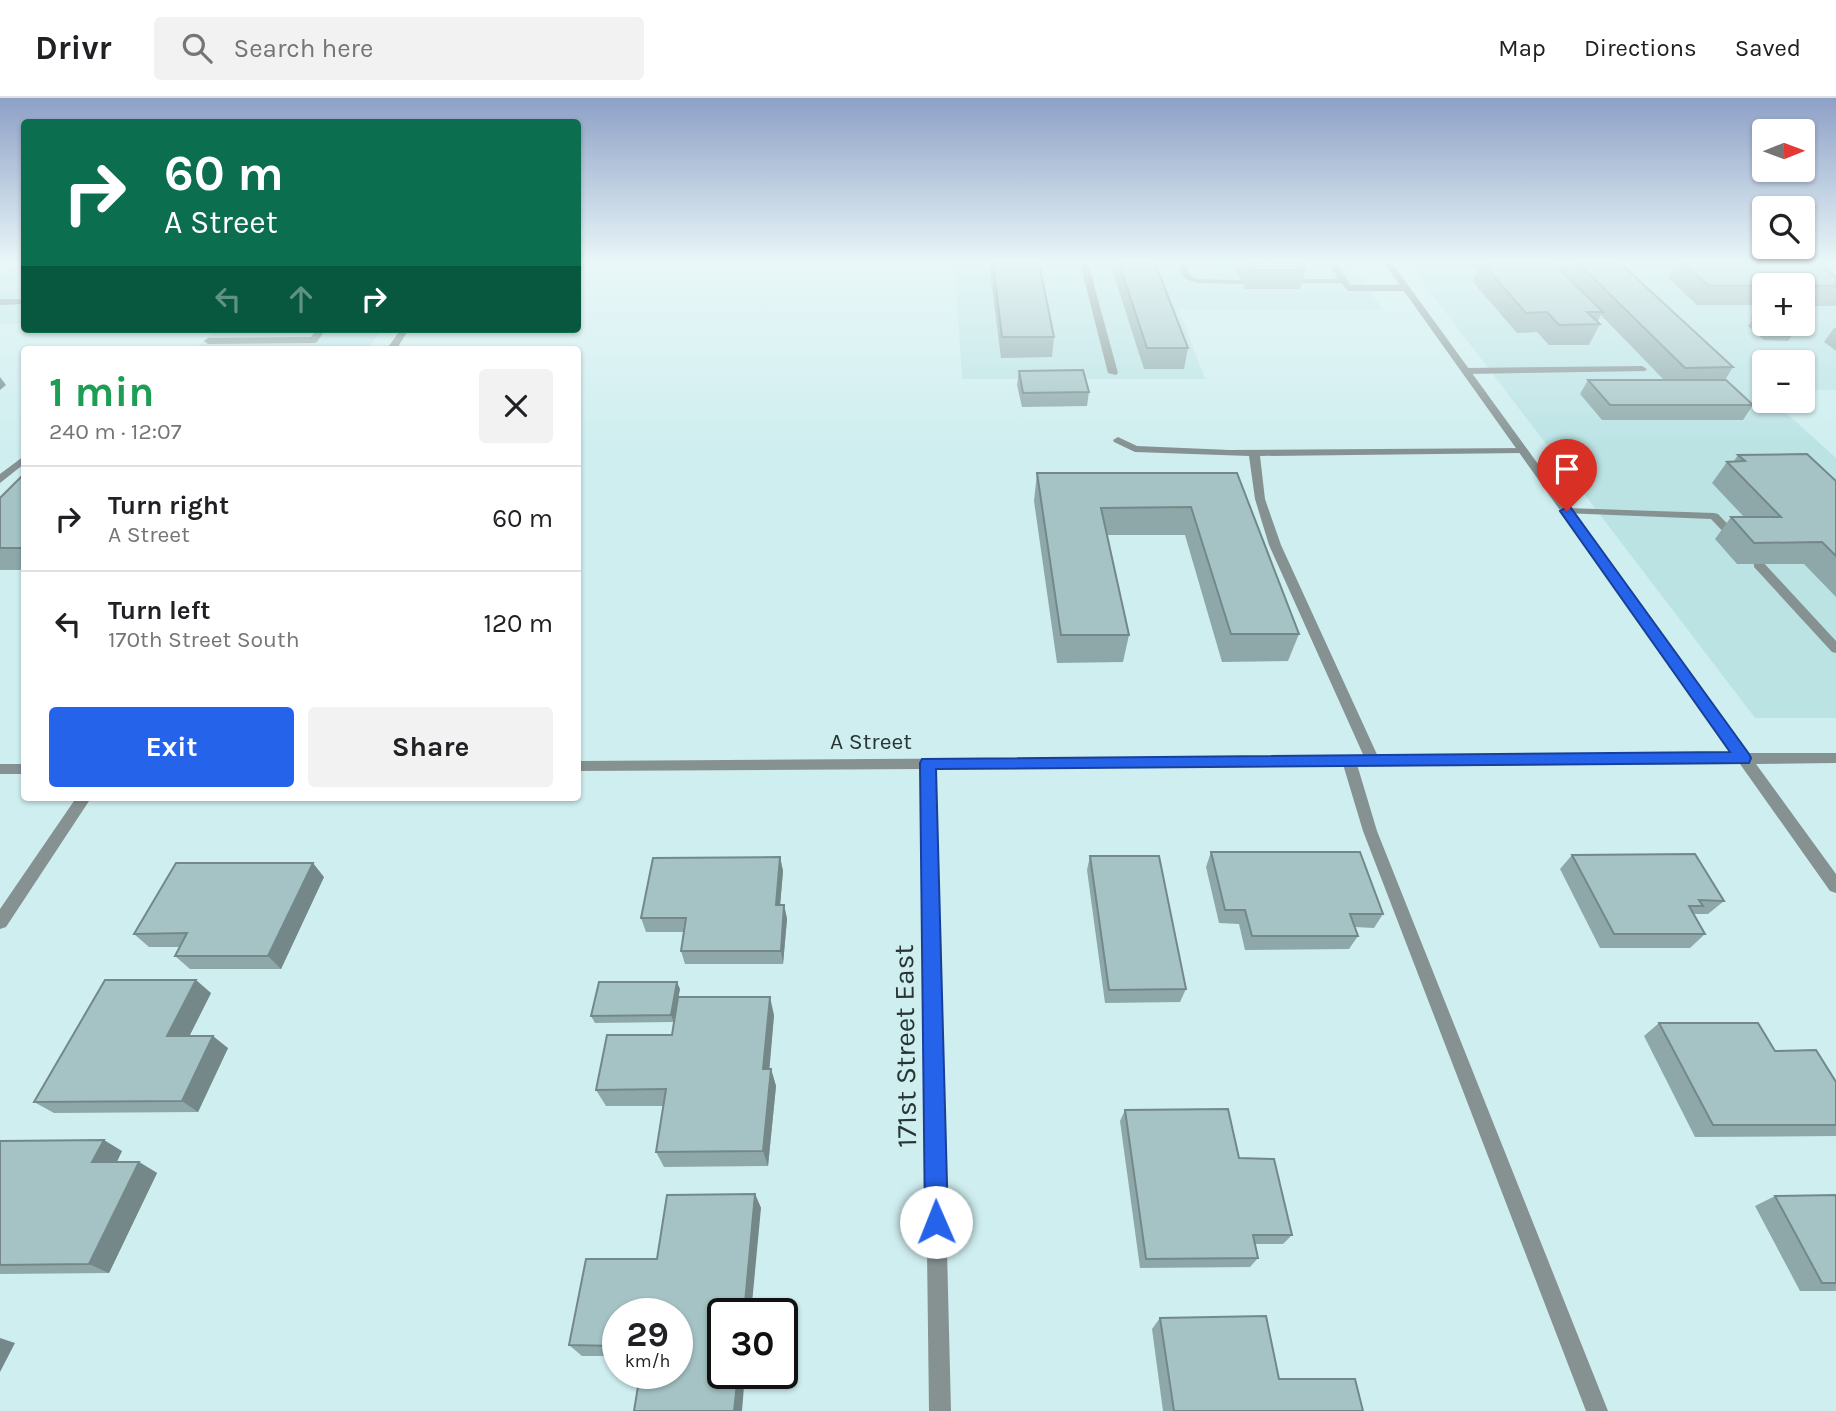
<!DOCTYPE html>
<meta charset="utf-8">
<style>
body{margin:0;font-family:Karla,sans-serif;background:#f2f2f2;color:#202124;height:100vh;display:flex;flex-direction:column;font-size:26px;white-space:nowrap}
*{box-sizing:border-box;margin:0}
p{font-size:23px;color:#757577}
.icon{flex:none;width:38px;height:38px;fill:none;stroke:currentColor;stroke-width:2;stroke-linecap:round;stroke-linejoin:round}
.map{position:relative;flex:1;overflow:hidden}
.panel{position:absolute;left:21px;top:248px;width:560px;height:455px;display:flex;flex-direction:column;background:#fff;border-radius:7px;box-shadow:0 2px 5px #0004}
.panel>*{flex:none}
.guide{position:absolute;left:21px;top:21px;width:560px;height:214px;border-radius:7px;box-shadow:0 2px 5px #0004;background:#0b6e4f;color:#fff;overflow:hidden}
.needle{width:46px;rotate:89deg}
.controls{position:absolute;left:1752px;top:21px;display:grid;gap:14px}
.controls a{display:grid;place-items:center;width:63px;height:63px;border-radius:7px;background:#fff;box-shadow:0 2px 5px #0004;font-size:35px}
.speed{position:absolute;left:602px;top:1200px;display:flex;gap:14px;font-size:35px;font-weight:700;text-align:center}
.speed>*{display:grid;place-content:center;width:91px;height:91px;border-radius:50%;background:#fff;box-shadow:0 2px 5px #0004;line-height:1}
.speed small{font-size:18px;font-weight:400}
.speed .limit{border:4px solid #111;border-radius:10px;background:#fff;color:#111}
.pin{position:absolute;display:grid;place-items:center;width:60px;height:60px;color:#fff;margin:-72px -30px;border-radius:50% 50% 50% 0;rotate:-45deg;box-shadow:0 0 7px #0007}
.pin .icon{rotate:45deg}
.me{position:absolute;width:77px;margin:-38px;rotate:359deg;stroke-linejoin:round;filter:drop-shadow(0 0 5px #0008)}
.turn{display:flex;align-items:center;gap:24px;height:147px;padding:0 28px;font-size:32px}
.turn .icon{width:91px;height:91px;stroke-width:2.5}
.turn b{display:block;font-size:49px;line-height:60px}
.lanes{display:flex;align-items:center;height:66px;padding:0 28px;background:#0003;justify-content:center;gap:35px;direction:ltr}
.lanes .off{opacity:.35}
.round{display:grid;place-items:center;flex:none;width:74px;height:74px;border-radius:7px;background:#f2f2f2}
.headline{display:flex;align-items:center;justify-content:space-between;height:119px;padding:0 28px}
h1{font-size:42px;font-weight:700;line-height:52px;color:#1e9e55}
.cta{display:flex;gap:14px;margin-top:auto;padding:14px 28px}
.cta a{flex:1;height:80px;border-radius:7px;background:#2563eb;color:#fff;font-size:28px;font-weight:700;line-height:80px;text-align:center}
.cta a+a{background:#f2f2f2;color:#202124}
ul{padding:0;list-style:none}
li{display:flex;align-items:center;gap:21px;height:105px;padding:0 28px;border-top:2px solid #e0e0e0}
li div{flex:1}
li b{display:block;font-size:26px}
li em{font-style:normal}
header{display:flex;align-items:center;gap:42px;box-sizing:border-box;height:98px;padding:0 35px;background:#fff;border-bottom:2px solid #e0e0e0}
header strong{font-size:33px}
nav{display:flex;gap:38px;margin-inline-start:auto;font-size:24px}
.search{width:490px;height:63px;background:#f2f2f2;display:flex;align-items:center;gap:18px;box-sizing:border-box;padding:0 24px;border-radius:7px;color:#757577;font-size:26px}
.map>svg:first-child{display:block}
.built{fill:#bbe3e4;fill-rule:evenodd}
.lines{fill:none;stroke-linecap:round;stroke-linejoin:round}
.lane{fill:#869292;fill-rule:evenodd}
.street{fill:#869292;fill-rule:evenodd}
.wall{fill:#8ea8a9}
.shaded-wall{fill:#748889}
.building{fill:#a5c3c4;stroke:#748889;stroke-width:2}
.route{fill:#2563eb;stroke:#184099;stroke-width:2}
.labels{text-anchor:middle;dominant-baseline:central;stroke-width:5;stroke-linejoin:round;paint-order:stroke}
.street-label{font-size:23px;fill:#293535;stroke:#cfeeef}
.near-street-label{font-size:28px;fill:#293535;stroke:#cfeeef}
</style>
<header>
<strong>Drivr</strong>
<div class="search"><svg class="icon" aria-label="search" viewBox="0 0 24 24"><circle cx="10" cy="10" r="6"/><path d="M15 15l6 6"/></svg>Search here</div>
<nav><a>Map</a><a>Directions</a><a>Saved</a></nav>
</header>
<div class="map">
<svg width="1836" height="1313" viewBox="0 0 1836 1313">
<rect width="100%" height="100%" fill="#cfeeef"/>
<path class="built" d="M 15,165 L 24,165 L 24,225 L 0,226 L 0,177 Z
M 955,165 L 1352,165 L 1383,212 L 1179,212 L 1205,281 L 962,281 Z
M 1408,165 L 1827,165 L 1836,172 L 1836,292 L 1803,292 L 1802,264 L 1764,264 L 1763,293 L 1764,303 L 1773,303 L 1836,360 L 1836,620 L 1755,620 ZM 1764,187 L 1802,187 L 1802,226 L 1764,226 Z
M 215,231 L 382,231 L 367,252 L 195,252 Z"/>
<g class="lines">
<path class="lane" d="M 1080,165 L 1088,165 L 1118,275 L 1116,277 L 1108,275 Z
M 1178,165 L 1186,165 L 1191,178 L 1198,181 L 1242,182 L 1246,184 L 1242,186 L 1197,185 L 1185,181 Z
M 1328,165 L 1336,165 L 1351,187 L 1406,187 L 1410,190 L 1406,193 L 1348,193 L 1341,185 L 1296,185 L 1292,183 L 1296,181 L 1338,181 Z
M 1658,165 L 1695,165 L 1695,166 L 1691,168 Z
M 1795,165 L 1835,165 L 1799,168 Z
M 0,201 L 24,201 L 24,206 L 0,207 Z
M 317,231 L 326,231 L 317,244 L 314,245 L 208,246 L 204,243 L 208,240 L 311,239 Z
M 1642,268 L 1647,271 L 1645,273 L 1466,276 L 1461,273 L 1466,270 Z
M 1118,339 L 1137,348 L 1230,352 L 1526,350 L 1527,352 L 1522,355 L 1260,358 L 1265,401 L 1281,447 L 1380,663 L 1378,667 L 1368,667 L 1366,663 L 1269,447 L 1255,401 L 1249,358 L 1135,354 L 1114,344 L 1113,342 Z
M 24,358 L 24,366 L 0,385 L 0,376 Z
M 1567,410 L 1714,415 L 1718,416 L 1742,441 L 1736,444 L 1732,443 L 1711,421 L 1563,415 L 1563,411 Z
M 1758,462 L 1762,463 L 1836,543 L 1836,555 L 1832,554 L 1754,469 L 1754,463 Z
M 1349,658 L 1354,659 L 1356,663 L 1377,733 L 1608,1313 L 1586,1313 L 1363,733 L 1342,663 L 1344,659 Z"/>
<path class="street" d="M 1384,165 L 1392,165 L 1748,655 L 1836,655 L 1836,665 L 1756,666 L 1836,776 L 1836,795 L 1830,793 L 1740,666 L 935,671 L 951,1313 L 929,1313 L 921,671 L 578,673 L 578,663 L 1733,655 Z
M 401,231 L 409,231 L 396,252 L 386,252 Z
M 0,666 L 24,666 L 24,676 L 0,676 Z
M 76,700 L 91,700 L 6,829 L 0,831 L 0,811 Z"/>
</g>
<path class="wall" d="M 989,165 L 1039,165 L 1054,239 L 1052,259 L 1001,260 Z
M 1110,165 L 1155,165 L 1188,250 L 1184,271 L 1144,271 Z
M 1198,165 L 1308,165 L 1307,168 L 1303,168 L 1305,172 L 1300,191 L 1245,191 L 1234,168 L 1199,169 Z
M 1468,165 L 1620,165 L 1733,269 L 1725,282 L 1753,307 L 1743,322 L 1602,322 L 1580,296 L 1588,282 L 1664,282 L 1601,217 L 1597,224 L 1600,226 L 1589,247 L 1549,247 L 1537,234 L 1517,235 L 1473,184 L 1478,171 L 1473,171 Z
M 1676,165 L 1818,165 L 1836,179 L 1836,206 L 1835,208 L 1802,208 L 1802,187 L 1764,187 L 1764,207 L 1697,207 L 1668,180 Z
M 1753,221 L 1793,236 L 1788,243 L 1764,242 L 1748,228 Z
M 1834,230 L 1836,230 L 1836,253 L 1824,244 Z
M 1019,273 L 1089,294 L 1087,308 L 1022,309 L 1017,287 Z
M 1738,357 L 1836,383 L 1836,499 L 1804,466 L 1737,466 L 1715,441 L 1731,419 L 1744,419 L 1712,385 L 1727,364 L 1734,363 Z
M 1037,375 L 1237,375 L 1299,536 L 1288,563 L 1222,564 L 1185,437 L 1107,437 L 1129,537 L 1123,564 L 1057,565 L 1034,403 Z
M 24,376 L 24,472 L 0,472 L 0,400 Z
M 1211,754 L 1383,816 L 1374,830 L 1355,829 L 1358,838 L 1349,851 L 1245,852 L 1239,826 L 1219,825 L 1206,769 Z
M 1572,757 L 1724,803 L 1708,816 L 1694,816 L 1705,836 L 1690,850 L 1600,850 L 1560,771 Z
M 1090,758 L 1186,891 L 1180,904 L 1105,905 L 1087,772 Z
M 780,759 L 783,773 L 780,807 L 784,807 L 787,821 L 783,866 L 685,866 L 681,853 L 684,834 L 646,834 L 641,820 Z
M 324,779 L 281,871 L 190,871 L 175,858 L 180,849 L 149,849 L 134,836 Z
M 680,891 L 678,899 L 774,917 L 769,971 L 771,971 L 776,988 L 768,1068 L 664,1069 L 656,1054 L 663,1008 L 606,1008 L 596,992 L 672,937 L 678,900 L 674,924 L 595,925 L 591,918 Z
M 211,895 L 189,938 L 228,950 L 198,1014 L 54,1015 L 34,1004 Z
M 1659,925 L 1775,953 L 1836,984 L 1836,1038 L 1695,1039 L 1644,938 Z
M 1125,1012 L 1239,1060 L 1292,1137 L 1283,1146 L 1255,1146 L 1258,1160 L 1250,1169 L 1140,1170 L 1120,1023 Z
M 0,1043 L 122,1053 L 117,1064 L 139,1064 L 157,1075 L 109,1175 L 0,1176 Z
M 755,1096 L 761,1110 L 677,1276 L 618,1216 L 618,1258 L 582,1258 L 569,1247 L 657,1161 Z
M 1836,1097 L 1836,1193 L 1800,1193 L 1755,1108 L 1775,1098 Z
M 1160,1220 L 1279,1281 L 1363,1313 L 1163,1313 L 1152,1231 Z"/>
<path class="shaded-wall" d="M 0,279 L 6,287 L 0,292 Z
M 780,759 L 783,773 L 779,820 L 776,807 Z
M 313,765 L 324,779 L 281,871 L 268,858 Z
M 784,807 L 787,821 L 783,866 L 781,853 Z
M 196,882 L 211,895 L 183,951 L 167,938 Z
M 677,884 L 680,891 L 674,924 L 671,917 Z
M 770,899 L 774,917 L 768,988 L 763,971 Z
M 213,938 L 228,950 L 198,1014 L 182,1003 Z
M 771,971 L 776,988 L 768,1068 L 763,1053 Z
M 104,1042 L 122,1053 L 111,1075 L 92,1064 Z
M 139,1064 L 157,1075 L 109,1175 L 89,1166 Z
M 755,1096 L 761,1110 L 751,1216 L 744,1216 Z
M 0,1240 L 15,1245 L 0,1274 Z
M 738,1276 L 745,1276 L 742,1313 L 734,1313 Z"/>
<path class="building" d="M 993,165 L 1039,165 L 1054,239 L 1002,239 Z
M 1119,165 L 1155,165 L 1188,250 L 1147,250 Z
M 1247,165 L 1302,165 L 1305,172 L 1250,172 Z
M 1482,165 L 1553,165 L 1603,214 L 1587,214 L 1600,226 L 1559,227 L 1547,214 L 1526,215 Z
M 1578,165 L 1620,165 L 1733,269 L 1685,270 Z
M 1683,165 L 1818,165 L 1836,179 L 1836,188 L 1709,188 Z
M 1753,221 L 1764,221 L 1764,226 L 1782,226 L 1793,236 L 1769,235 Z
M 1083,272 L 1089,294 L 1023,295 L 1019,273 Z
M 1588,282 L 1726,282 L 1753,307 L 1610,307 Z
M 1807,356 L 1836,383 L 1836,458 L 1822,444 L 1754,445 L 1731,419 L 1781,419 L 1727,364 L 1745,363 L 1738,357 Z
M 1037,375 L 1237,375 L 1299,536 L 1231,536 L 1191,409 L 1101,410 L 1129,537 L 1061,537 Z
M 24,376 L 24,450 L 0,450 L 0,400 Z
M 1211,754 L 1360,754 L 1383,816 L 1350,816 L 1358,838 L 1252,838 L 1245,812 L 1225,812 Z
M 1695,756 L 1724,803 L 1699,802 L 1703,808 L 1689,808 L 1705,836 L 1614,836 L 1572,757 Z
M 1090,758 L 1159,758 L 1186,891 L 1109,892 Z
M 780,759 L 776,807 L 784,807 L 781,853 L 681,853 L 686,820 L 641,820 L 653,760 Z
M 176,765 L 313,765 L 268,858 L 175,858 L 187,835 L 134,836 Z
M 105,882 L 196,882 L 167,938 L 213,938 L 182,1003 L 34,1004 Z
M 599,884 L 677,884 L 671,917 L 591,918 Z
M 678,899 L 770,899 L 763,971 L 771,971 L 763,1053 L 656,1054 L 666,991 L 596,992 L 607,937 L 672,937 Z
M 1659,925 L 1758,925 L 1775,953 L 1816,952 L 1836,984 L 1836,1027 L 1713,1027 Z
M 1228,1011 L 1239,1060 L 1274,1061 L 1292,1137 L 1253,1137 L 1258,1160 L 1146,1161 L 1125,1012 Z
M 104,1042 L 92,1064 L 139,1064 L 89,1166 L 0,1167 L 0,1043 Z
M 755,1096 L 744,1216 L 723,1216 L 723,1276 L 738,1276 L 734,1313 L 634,1313 L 640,1276 L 677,1276 L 677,1216 L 618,1216 L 618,1248 L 569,1247 L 586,1161 L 657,1161 L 667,1097 Z
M 1836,1097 L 1836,1185 L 1822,1185 L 1775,1098 Z
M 1266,1218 L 1279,1281 L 1355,1281 L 1363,1313 L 1174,1313 L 1160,1220 Z"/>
<linearGradient id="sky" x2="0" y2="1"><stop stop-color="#8da0c6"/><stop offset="0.47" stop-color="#e9f7f8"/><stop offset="1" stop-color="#e9f7f8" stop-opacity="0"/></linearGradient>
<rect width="1836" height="349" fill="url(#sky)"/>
<path class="route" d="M 1567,409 L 1571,410 L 1749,656 L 1751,660 L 1749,665 L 936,671 L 948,1124 L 944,1132 L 936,1135 L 929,1132 L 925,1124 L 920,665 L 922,661 L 1730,654 L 1560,413 Z"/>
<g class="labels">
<g class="street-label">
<text x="871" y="643">A Street</text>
</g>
<g class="near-street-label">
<text transform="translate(905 948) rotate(-91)">171st Street East</text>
</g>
</g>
</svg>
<div class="controls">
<a><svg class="needle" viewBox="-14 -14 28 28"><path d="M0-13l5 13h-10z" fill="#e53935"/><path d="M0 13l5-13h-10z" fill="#757577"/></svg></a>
<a><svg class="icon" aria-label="search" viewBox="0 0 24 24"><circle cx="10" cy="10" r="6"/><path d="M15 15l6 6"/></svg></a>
<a>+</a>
<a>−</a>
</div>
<div class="speed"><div>29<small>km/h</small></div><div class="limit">30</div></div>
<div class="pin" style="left:1567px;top:413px;background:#d93025"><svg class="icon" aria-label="arrive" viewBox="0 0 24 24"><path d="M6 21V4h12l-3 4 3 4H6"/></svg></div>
<svg class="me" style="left:936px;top:1124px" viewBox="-20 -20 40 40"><circle r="19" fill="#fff"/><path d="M0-13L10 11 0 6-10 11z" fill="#2563eb"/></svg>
<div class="guide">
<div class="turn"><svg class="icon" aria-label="right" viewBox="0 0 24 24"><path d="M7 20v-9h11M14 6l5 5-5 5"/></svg><div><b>60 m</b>A Street</div></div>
<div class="lanes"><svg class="icon off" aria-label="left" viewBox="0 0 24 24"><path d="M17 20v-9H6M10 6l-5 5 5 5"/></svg><svg class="icon off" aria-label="ahead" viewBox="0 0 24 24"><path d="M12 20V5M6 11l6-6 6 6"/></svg><svg class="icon" aria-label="right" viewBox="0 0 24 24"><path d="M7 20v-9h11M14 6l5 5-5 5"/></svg></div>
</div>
<section class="panel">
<div class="headline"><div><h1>1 min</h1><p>240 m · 12:07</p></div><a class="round"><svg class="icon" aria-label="close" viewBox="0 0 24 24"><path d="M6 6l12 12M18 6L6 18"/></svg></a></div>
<ul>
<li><svg class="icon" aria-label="right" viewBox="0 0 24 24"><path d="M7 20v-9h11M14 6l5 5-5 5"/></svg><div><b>Turn right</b><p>A Street</p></div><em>60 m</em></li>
<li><svg class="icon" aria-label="left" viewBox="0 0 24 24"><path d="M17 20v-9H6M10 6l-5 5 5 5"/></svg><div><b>Turn left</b><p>170th Street South</p></div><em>120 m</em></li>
</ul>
<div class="cta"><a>Exit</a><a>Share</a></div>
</section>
</div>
